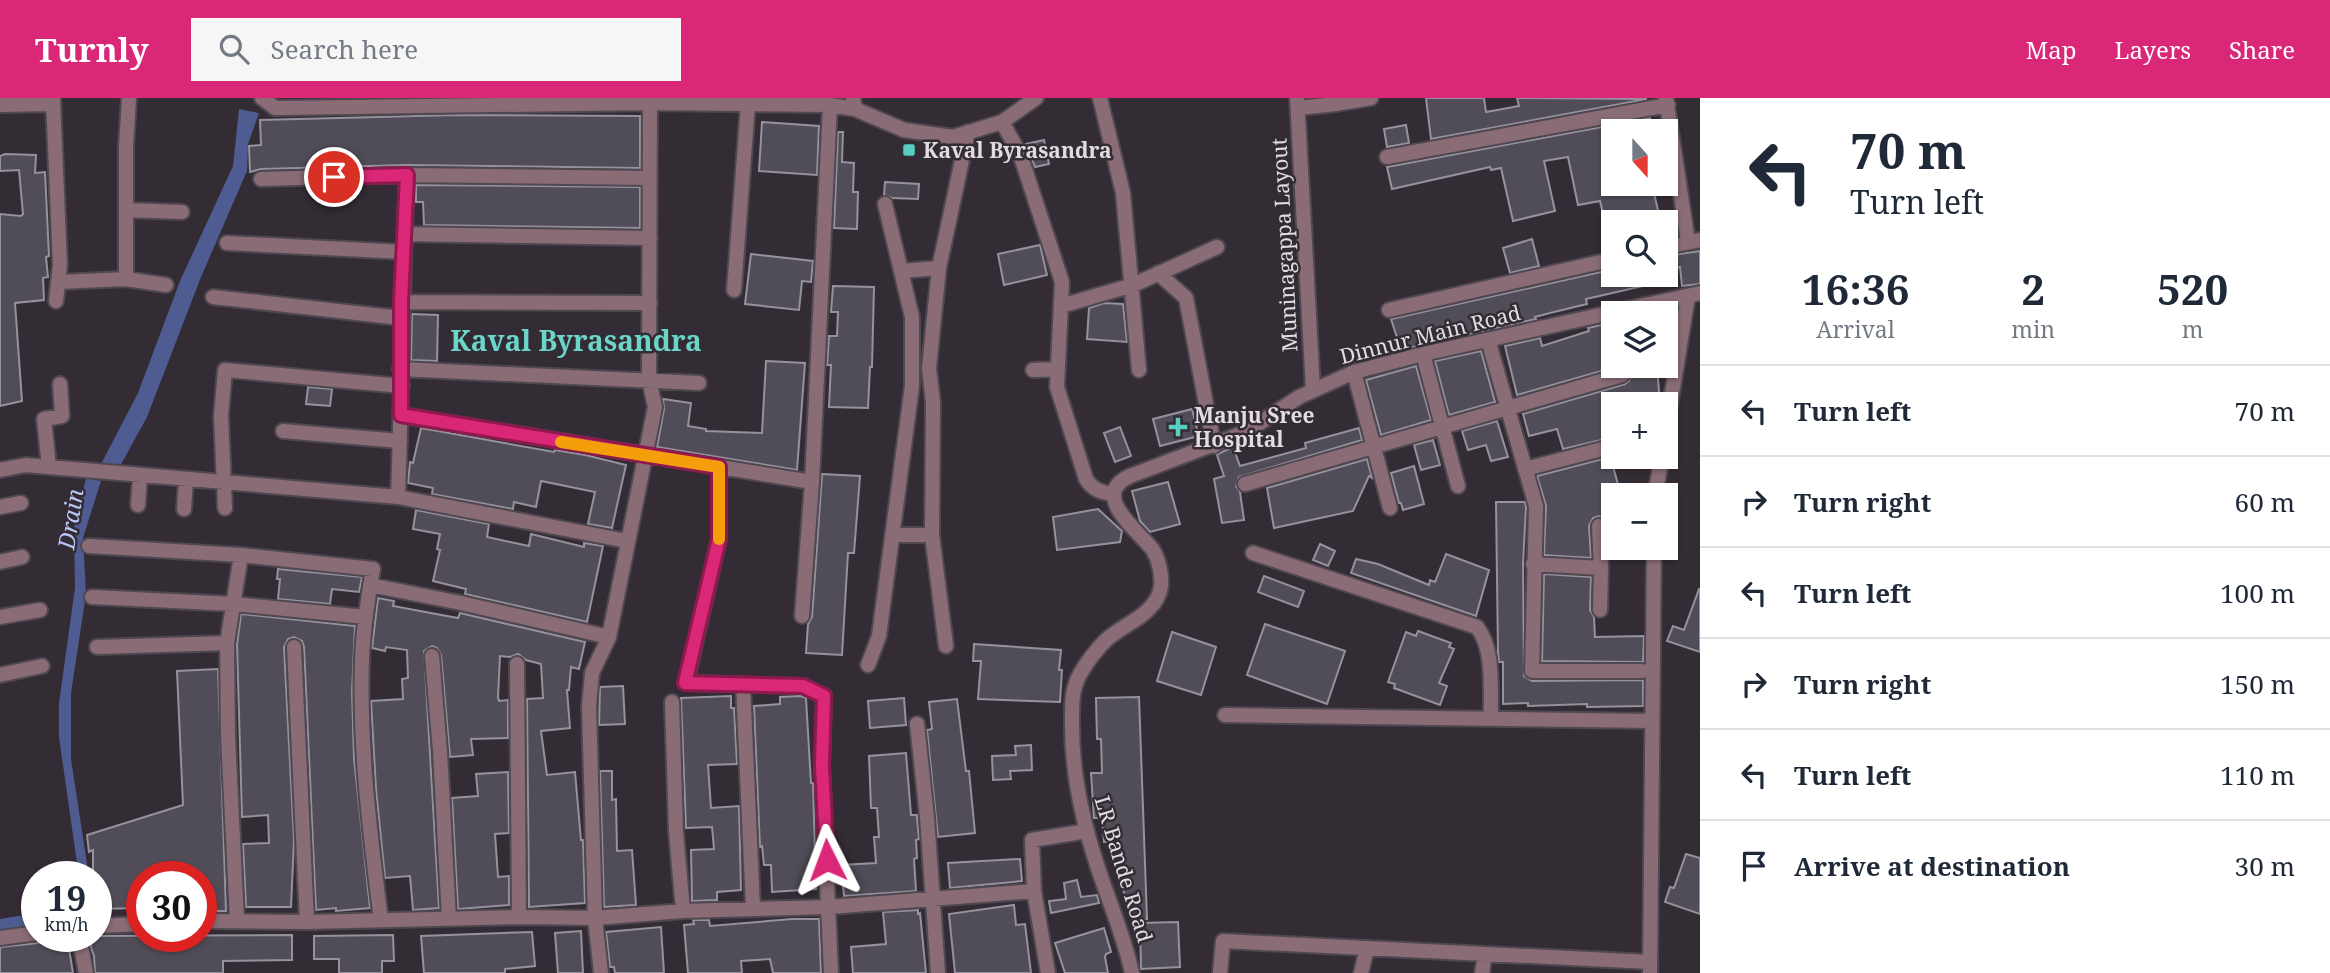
<!DOCTYPE html>
<meta charset="utf-8">
<style>
body{margin:0;font-family:"Noto Serif",serif;background:#f6f6f7;color:#1f2937;height:100vh;display:flex;flex-direction:column;font-size:26px;white-space:nowrap}
*{box-sizing:border-box;margin:0}
p{font-size:23px;color:#747a83}
.icon{flex:none;width:38px;height:38px;fill:none;stroke:currentColor;stroke-width:2;stroke-linecap:round;stroke-linejoin:round}
.map{position:relative;flex:1;overflow:hidden}
.sheet{display:flex;flex-direction:column;background:#fff;width:630px}
.sheet>*{flex:none}
.banner{background:#fff;color:#1f2937;overflow:hidden}
.needle{width:46px;rotate:159deg}
.buttons{position:absolute;left:1601px;top:21px;display:grid;gap:14px}
.buttons a{display:grid;place-items:center;width:77px;height:77px;border-radius:0px;background:#fff;box-shadow:0 2px 5px #0004;font-size:35px}
.speed{position:absolute;left:21px;top:763px;display:flex;gap:14px;font-size:35px;font-weight:700;text-align:center}
.speed>*{display:grid;place-content:center;width:91px;height:91px;border-radius:50%;background:#fff;box-shadow:0 2px 5px #0004;line-height:1}
.speed small{font-size:18px;font-weight:400}
.speed .limit{border:10px solid #d22;background:#fff;color:#111}
.pin{position:absolute;display:grid;place-items:center;width:60px;height:60px;color:#fff;margin:-30px;border:4px solid #fff;border-radius:50%;box-shadow:0 2px 7px #0007}
.me{position:absolute;width:77px;margin:-38px;rotate:357deg;stroke-linejoin:round;filter:drop-shadow(0 0 5px #0008)}
.turn{display:flex;align-items:center;gap:24px;height:147px;padding:0 35px;font-size:32px}
.turn .icon{width:91px;height:91px;stroke-width:2.5}
.turn b{display:block;font-size:49px;line-height:60px}
.eta{display:flex;justify-content:space-evenly;align-items:center;height:119px;text-align:center}
.eta b{font-size:42px;font-weight:700;line-height:49px}
ul{padding:0;list-style:none}
li{display:flex;align-items:center;gap:21px;height:91px;padding:0 35px;border-top:2px solid #e0e1e3}
li div{flex:1}
li b{display:block;font-size:26px}
li em{font-style:normal}
header{display:flex;align-items:center;gap:42px;box-sizing:border-box;height:98px;padding:0 35px;background:#db2777;color:#fff}
header strong{font-size:33px}
nav{display:flex;gap:38px;margin-inline-start:auto;font-size:24px}
.search{width:490px;height:63px;background:#f6f6f7;display:flex;align-items:center;gap:18px;box-sizing:border-box;padding:0 24px;border-radius:0px;color:#747a83;font-size:26px}
main{display:flex;flex:1;min-height:0}
.map>svg:first-child{display:block}
.water{fill:#4f5c91}
.building{fill:#514d58;stroke:#95919d;stroke-width:2}
.lines{fill:none;stroke-linecap:round;stroke-linejoin:round}
.minor-casing{stroke:#504850;stroke-width:18}
.tertiary-casing{stroke:#504850;stroke-width:18}
.minor{stroke:#896c75;stroke-width:14}
.tertiary{stroke:#896c75;stroke-width:14}
.route-casing{stroke:#8e194d;stroke-width:18}
.route{stroke:#db2777;stroke-width:12}
.slow{stroke:#f59e0b;stroke-width:12}
.poi-dot{fill:#57cec1;stroke:#342c34;stroke-width:2.5}
.labels{text-anchor:middle;dominant-baseline:central;stroke-width:5;stroke-linejoin:round;paint-order:stroke}
.poi-label{font-size:21px;font-weight:bold;fill:#e2dce1;stroke:#342c34;text-anchor:start}
.street-label{font-size:21px;fill:#e2dce1;stroke:#342c34}
.water-label{font-size:23px;font-style:italic;fill:#b9c7f7;stroke:#342c34}
.district-label{font-size:28px;font-weight:bold;fill:#6bd5c9;stroke:#342c34}
</style>
<header>
<strong>Turnly</strong>
<div class="search"><svg class="icon" aria-label="search" viewBox="0 0 24 24"><circle cx="10" cy="10" r="6"/><path d="M15 15l6 6"/></svg>Search here</div>
<nav><a>Map</a><a>Layers</a><a>Share</a></nav>
</header>
<main>
<div class="map">
<svg width="1700" height="875" viewBox="0 0 1700 875">
<rect width="100%" height="100%" fill="#342c34"/>
<path class="water" d="M 239,11 L 259,15 L 248,46 L 247,73 L 201,179 L 147,319 L 119,370 L 99,370 L 138,295 L 180,183 L 233,68 Z
M 86,380 L 101,383 L 83,440 L 86,496 L 71,595 L 71,661 L 89,779 L 79,779 L 59,639 L 59,605 L 75,490 L 74,428 Z
M 37,815 L 37,827 L 0,832 L 0,821 Z"/>
<path class="building" d="M 1426,0 L 1484,0 L 1486,14 L 1519,8 L 1517,0 L 1647,1 L 1431,41 Z
M 457,17 L 640,18 L 640,70 L 407,67 L 261,71 L 250,74 L 249,48 L 261,47 L 260,22 Z
M 1650,20 L 1652,33 L 1614,33 L 1614,86 L 1652,86 L 1659,117 L 1614,124 L 1614,126 L 1606,128 L 1600,103 L 1578,107 L 1568,59 L 1544,63 L 1555,113 L 1513,123 L 1501,70 L 1491,72 L 1490,69 L 1392,91 L 1387,69 Z
M 762,24 L 819,28 L 817,77 L 759,73 Z
M 1406,27 L 1409,45 L 1387,49 L 1384,31 Z
M 838,34 L 843,34 L 842,64 L 854,65 L 853,94 L 858,94 L 857,131 L 834,130 Z
M 1044,42 L 1049,66 L 1035,69 L 1026,46 Z
M 5,56 L 36,57 L 35,75 L 45,74 L 49,158 L 46,159 L 48,179 L 43,180 L 44,202 L 15,205 L 22,303 L 0,308 L 0,116 L 21,118 L 23,116 L 19,72 L 0,73 L 0,58 Z
M 885,84 L 919,86 L 918,101 L 892,100 L 884,97 Z
M 416,87 L 640,89 L 640,130 L 424,127 L 423,104 L 416,104 Z
M 1532,141 L 1539,168 L 1510,175 L 1503,150 Z
M 1040,147 L 1047,177 L 1004,187 L 998,156 Z
M 1700,153 L 1700,186 L 1682,188 L 1680,169 L 1666,172 L 1666,158 Z
M 751,156 L 813,163 L 811,184 L 802,183 L 799,212 L 745,206 Z
M 1614,171 L 1614,177 L 1641,177 L 1643,188 L 1586,201 L 1587,206 L 1550,215 L 1535,219 L 1536,221 L 1401,252 L 1391,221 Z
M 833,188 L 874,189 L 872,269 L 870,269 L 868,310 L 829,309 L 831,267 L 827,267 L 829,238 L 837,238 L 838,214 L 831,214 Z
M 1104,205 L 1123,206 L 1127,244 L 1087,241 L 1089,210 Z
M 412,216 L 438,217 L 437,263 L 411,262 Z
M 1614,224 L 1614,268 L 1619,268 L 1517,297 L 1505,248 L 1540,240 L 1542,248 L 1589,233 L 1588,230 Z
M 1481,253 L 1495,304 L 1449,317 L 1435,263 Z
M 766,263 L 805,265 L 797,372 L 657,349 L 664,311 L 663,301 L 691,305 L 688,328 L 706,331 L 706,333 L 762,335 Z
M 1416,268 L 1431,322 L 1381,337 L 1366,282 Z
M 1624,268 L 1657,268 L 1660,306 L 1614,306 L 1614,339 L 1563,351 L 1557,331 L 1529,338 L 1523,316 L 1625,286 L 1629,283 L 1631,275 Z
M 308,289 L 332,291 L 330,308 L 306,306 Z
M 1192,311 L 1199,338 L 1160,348 L 1153,321 Z
M 1497,323 L 1508,359 L 1491,363 L 1486,347 L 1468,352 L 1462,333 Z
M 1120,329 L 1131,358 L 1115,364 L 1104,335 Z
M 421,330 L 554,354 L 555,352 L 585,357 L 626,367 L 612,430 L 588,426 L 595,394 L 541,383 L 536,409 L 514,404 L 513,411 L 432,396 L 433,390 L 408,385 L 410,364 L 413,365 Z
M 1359,330 L 1362,342 L 1239,379 L 1236,388 L 1240,394 L 1244,422 L 1222,425 L 1214,381 L 1224,378 L 1217,357 L 1222,354 L 1233,349 L 1240,368 L 1306,350 L 1305,345 Z
M 1433,342 L 1440,367 L 1421,372 L 1414,347 Z
M 1614,358 L 1614,372 L 1621,397 L 1614,397 L 1614,460 L 1610,460 L 1607,423 L 1599,418 L 1593,420 L 1589,428 L 1591,460 L 1544,457 L 1546,408 L 1537,378 Z
M 1367,361 L 1372,380 L 1369,378 L 1353,413 L 1274,430 L 1267,390 Z
M 1414,368 L 1424,406 L 1403,412 L 1401,405 L 1399,405 L 1391,375 Z
M 822,376 L 860,378 L 854,455 L 848,455 L 842,557 L 806,555 L 808,526 L 812,519 Z
M 1168,384 L 1180,426 L 1150,434 L 1140,423 L 1132,393 Z
M 1496,404 L 1525,404 L 1526,409 L 1523,466 L 1524,578 L 1532,583 L 1643,582 L 1643,608 L 1587,609 L 1587,606 L 1528,608 L 1528,605 L 1503,606 L 1503,564 L 1499,564 L 1498,555 Z
M 1098,411 L 1122,433 L 1120,444 L 1057,452 L 1053,419 Z
M 416,412 L 489,426 L 487,439 L 529,448 L 531,436 L 584,449 L 584,445 L 603,448 L 587,524 L 465,496 L 466,491 L 433,483 L 440,452 L 437,451 L 440,436 L 413,431 Z
M 1320,446 L 1335,453 L 1328,468 L 1313,462 Z
M 1446,456 L 1489,472 L 1476,518 L 1351,475 L 1356,461 L 1378,466 L 1429,487 L 1430,482 L 1435,484 Z
M 278,471 L 362,479 L 359,494 L 332,491 L 330,506 L 278,501 L 280,481 L 277,481 Z
M 1544,476 L 1591,479 L 1590,512 L 1594,519 L 1595,539 L 1644,538 L 1643,564 L 1542,563 Z
M 1264,478 L 1304,493 L 1298,509 L 1258,494 Z
M 1699,491 L 1700,491 L 1700,554 L 1667,543 L 1673,528 L 1684,532 Z
M 378,500 L 394,503 L 393,508 L 458,520 L 460,515 L 585,544 L 579,571 L 571,569 L 569,592 L 567,592 L 570,630 L 541,633 L 547,677 L 575,674 L 581,742 L 583,742 L 585,805 L 529,809 L 527,601 L 543,600 L 541,566 L 526,562 L 518,556 L 510,559 L 500,558 L 498,599 L 499,603 L 508,602 L 508,640 L 471,641 L 473,657 L 450,659 L 441,557 L 437,550 L 432,548 L 424,553 L 439,810 L 413,812 L 410,778 L 385,780 L 376,691 L 371,603 L 403,601 L 402,581 L 408,580 L 407,552 L 386,549 L 385,553 L 372,550 Z
M 241,516 L 355,528 L 352,594 L 354,660 L 370,810 L 336,813 L 336,810 L 316,812 L 304,549 L 302,543 L 294,539 L 288,541 L 284,549 L 294,742 L 291,809 L 246,809 L 243,746 L 269,745 L 268,717 L 242,719 L 237,546 Z
M 1265,526 L 1345,553 L 1327,606 L 1247,577 Z
M 1418,533 L 1451,545 L 1449,549 L 1454,551 L 1439,585 L 1447,588 L 1440,607 L 1394,590 L 1395,586 L 1388,584 L 1406,534 L 1416,538 Z
M 1172,534 L 1216,549 L 1201,597 L 1157,583 Z
M 974,546 L 1061,552 L 1059,572 L 1062,572 L 1060,604 L 978,601 L 981,563 L 973,563 Z
M 218,571 L 226,813 L 201,813 L 201,779 L 194,779 L 194,772 L 164,773 L 164,779 L 142,779 L 142,810 L 96,811 L 96,779 L 93,779 L 93,752 L 89,754 L 87,737 L 183,707 L 177,573 Z
M 623,588 L 625,626 L 599,627 L 600,589 Z
M 731,598 L 731,610 L 734,610 L 737,666 L 708,667 L 711,710 L 739,708 L 741,792 L 717,794 L 717,802 L 692,803 L 691,752 L 714,751 L 712,729 L 686,730 L 681,600 Z
M 801,598 L 806,600 L 811,685 L 813,685 L 816,791 L 772,794 L 771,767 L 764,767 L 762,748 L 760,749 L 754,608 L 780,606 L 780,599 Z
M 1139,599 L 1147,821 L 1133,822 L 1115,767 L 1114,743 L 1104,744 L 1102,720 L 1094,720 L 1091,675 L 1102,675 L 1101,641 L 1097,641 L 1096,600 Z
M 904,600 L 906,627 L 870,630 L 868,603 Z
M 957,601 L 966,673 L 969,673 L 975,735 L 938,739 L 927,632 L 932,631 L 929,604 Z
M 1031,647 L 1032,672 L 1010,673 L 1011,681 L 993,682 L 992,658 L 1016,657 L 1015,648 Z
M 906,655 L 911,717 L 917,717 L 917,720 L 919,741 L 916,742 L 917,760 L 914,761 L 916,793 L 844,798 L 841,767 L 876,765 L 874,739 L 879,739 L 877,710 L 871,710 L 869,658 Z
M 600,673 L 612,673 L 612,702 L 616,701 L 617,753 L 632,752 L 636,807 L 604,809 Z
M 508,674 L 509,735 L 495,736 L 498,779 L 509,778 L 509,807 L 458,811 L 452,700 L 478,698 L 476,676 Z
M 1686,756 L 1700,760 L 1700,816 L 1665,804 L 1670,789 L 1674,790 Z
M 1020,761 L 1022,783 L 950,790 L 948,765 Z
M 1077,782 L 1081,799 L 1097,797 L 1099,805 L 1051,815 L 1049,803 L 1066,801 L 1064,785 Z
M 1014,807 L 1016,827 L 1025,826 L 1031,875 L 955,875 L 949,816 Z
M 918,812 L 918,816 L 920,815 L 926,875 L 853,875 L 851,849 L 886,846 L 883,814 Z
M 792,821 L 819,821 L 821,875 L 773,875 L 770,861 L 741,863 L 742,875 L 688,875 L 684,827 L 694,826 L 693,822 L 709,822 L 710,828 Z
M 1178,824 L 1180,869 L 1141,871 L 1140,825 Z
M 661,829 L 664,875 L 615,875 L 614,869 L 610,869 L 606,834 Z
M 1104,830 L 1111,854 L 1106,856 L 1105,859 L 1108,875 L 1065,875 L 1055,845 Z
M 581,833 L 583,875 L 558,875 L 555,835 Z
M 532,834 L 535,868 L 505,871 L 505,875 L 424,875 L 421,838 Z
M 292,837 L 292,862 L 223,863 L 223,875 L 95,875 L 94,858 L 91,850 L 91,838 Z
M 393,837 L 394,863 L 382,863 L 382,875 L 339,875 L 339,861 L 314,861 L 314,838 Z
M 51,838 L 67,838 L 73,875 L 0,875 L 0,849 L 38,845 Z"/>
<g class="lines">
<defs>
<path id="minor" d="M 53,0 L 60,167 L 56,203
M 262,0 L 275,10 L 650,5 L 830,7 L 855,11
M 1100,0 L 1123,95 L 1139,272
M 1297,0 L 1313,291
M 1335,0 L 1336,6 L 1371,0
M 1666,0 L 1688,144
M 0,7 L 52,6
M 1298,10 L 1336,6
M 1002,24 L 1020,56 L 1062,184 L 1057,289 L 1086,381 C 1093,392 1102,395 1114,396
M 1387,59 L 1668,7
M 261,81 L 407,77 L 650,80
M 126,112 L 182,114
M 404,136 L 650,140
M 227,145 L 404,154
M 1666,149 L 1700,142
M 901,173 L 939,170
M 1158,175 L 1186,200 L 1214,348
M 126,181 L 126,49 L 129,0
M 58,184 L 126,181 L 166,187
M 734,192 L 748,6
M 213,199 L 401,220
M 401,204 L 650,205
M 1061,208 L 1133,187 L 1217,149
M 1389,212 L 1614,161
M 1488,242 L 1536,408 L 1532,573 L 1642,573
M 1423,256 L 1458,388
M 400,271 L 699,285
M 1033,272 L 1058,271
M 1354,274 L 1390,410
M 401,317 L 812,384
M 1666,332 L 1688,198
M 283,333 L 400,343
M 49,369 L 44,321 L 62,318 L 60,286
M 719,369 L 719,441 L 686,585 L 803,588 L 824,598 L 822,668 L 831,875
M 1525,371 L 1614,348
M 0,372 L 26,367 L 398,399 L 627,443
M 1245,386 L 1622,277
M 1655,397 L 1662,359
M 398,399 C 402,292 402,184 407,77
M 138,407 L 140,377
M 0,409 L 21,405
M 225,410 L 221,318 L 225,272 L 402,288
M 184,411 L 186,381
M 1599,428 L 1601,470
M 892,437 L 932,437
M 89,448 L 241,457 L 373,471 C 368,500 363,531 362,561 C 359,648 370,736 381,822
M 1253,455 L 1477,529 C 1495,552 1490,592 1491,621
M 0,464 L 22,459
M 1533,466 L 1601,470 L 1600,512
M 370,487 L 461,505 L 609,539
M 92,499 L 234,506 L 366,519
M 802,518 L 812,384 L 830,7
M 0,519 L 40,512
M 946,548 L 932,437 L 933,305 L 929,270 L 939,170 L 968,34
M 97,549 L 227,545
M 294,549 L 307,824
M 432,558 L 440,653 L 449,821
M 517,566 L 519,819
M 868,567 L 879,538 L 912,288 L 912,219 L 885,106
M 0,577 L 42,568
M 743,586 L 753,810
M 672,604 L 676,734 L 683,813
M 1225,617 L 1652,623
M 917,626 L 927,719 L 938,875
M 237,822 L 228,639 L 227,545 L 241,457
M 201,823 L 307,824 L 519,819 L 595,820 L 683,813 L 829,809 L 1034,793
M 96,828 L 142,826
M 79,838 L 86,875
M 0,840 L 37,835
M 601,875 L 595,820 L 589,609 L 592,575 L 609,539 L 655,309 L 649,282 L 650,0
M 1048,875 L 1034,793 L 1032,742 L 1087,733
M 1220,875 L 1223,843 L 1650,864
M 1361,875 L 1367,850
M 1482,875 L 1485,856
M 1650,875 L 1654,450"/>
<path id="tertiary" d="M 853,0 L 855,11 L 904,32 L 953,39 L 1002,24 L 1036,0
M 1132,875 C 1125,842 1112,811 1101,779 C 1084,730 1072,679 1072,628 C 1072,609 1071,592 1080,576 C 1087,564 1096,552 1106,542 C 1124,526 1158,515 1161,488 C 1162,477 1159,462 1153,452 C 1140,434 1088,397 1130,378 L 1246,334 L 1299,299 L 1354,274 L 1423,256 L 1700,195"/>
</defs>
<use href="#minor" class="minor-casing"/>
<use href="#tertiary" class="tertiary-casing"/>
<use href="#minor" class="minor"/>
<use href="#tertiary" class="tertiary"/>
</g>
<g class="lines">
<defs>
<path id="route" d="M 334,79 L 407,77 L 401,204 L 401,317 L 719,369 L 719,441 L 685,585 L 803,588 L 824,598 L 822,668 L 827,762"/>
</defs>
<use href="#route" class="route-casing"/>
<use href="#route" class="route"/>
<path class="slow" d="M 561,344 L 719,369 L 719,441"/>
</g>
<g class="poi-dot">
<rect x="902" y="45" width="14" height="14" rx="3.5"/>
<path d="M1174.5 318.5h7v7h7v7h-7v7h-7v-7h-7v-7h7z"/>
</g>
<g class="labels">
<g class="poi-label">
<text x="923" y="52">Kaval Byrasandra</text>
<text x="1194" y="317">Manju Sree<tspan x="1194" dy="24">Hospital</tspan></text>
</g>
<g class="street-label">
<text transform="translate(1284 147) rotate(-93)">Muninagappa Layout</text>
<text transform="translate(1430 236) rotate(-14)">Dinnur Main Road</text>
<text transform="translate(1124 771) rotate(73)">LR Bande Road</text>
</g>
<g class="water-label">
<text transform="translate(70 421) rotate(-81)">Drain</text>
</g>
<g class="district-label">
<text x="576" y="242">Kaval Byrasandra</text>
</g>
</g>
</svg>
<div class="buttons">
<a><svg class="needle" viewBox="-14 -14 28 28"><path d="M0-13l5 13h-10z" fill="#e53935"/><path d="M0 13l5-13h-10z" fill="#747a83"/></svg></a>
<a><svg class="icon" aria-label="search" viewBox="0 0 24 24"><circle cx="10" cy="10" r="6"/><path d="M15 15l6 6"/></svg></a>
<a><svg class="icon" aria-label="layers" viewBox="0 0 24 24"><path d="M12 4l9 5-9 5-9-5zM3 14l9 5 9-5"/></svg></a>
<a>+</a>
<a>−</a>
</div>
<div class="speed"><div>19<small>km/h</small></div><div class="limit">30</div></div>
<div class="pin" style="left:334px;top:79px;background:#d93025"><svg class="icon" aria-label="arrive" viewBox="0 0 24 24"><path d="M6 21V4h12l-3 4 3 4H6"/></svg></div>
<svg class="me" style="left:827px;top:762px" viewBox="-20 -20 40 40"><path d="M0-17L14 15 0 8-14 15z" fill="#db2777" stroke="#fff" stroke-width="4"/></svg>
</div>
<section class="sheet">
<div class="banner">
<div class="turn"><svg class="icon" aria-label="left" viewBox="0 0 24 24"><path d="M17 20v-9H6M10 6l-5 5 5 5"/></svg><div><b>70 m</b>Turn left</div></div>
</div>
<div class="eta">
<div><b>16:36</b><p>Arrival</p></div>
<div><b>2</b><p>min</p></div>
<div><b>520</b><p>m</p></div>
</div>
<ul>
<li><svg class="icon" aria-label="left" viewBox="0 0 24 24"><path d="M17 20v-9H6M10 6l-5 5 5 5"/></svg><div><b>Turn left</b></div><em>70 m</em></li>
<li><svg class="icon" aria-label="right" viewBox="0 0 24 24"><path d="M7 20v-9h11M14 6l5 5-5 5"/></svg><div><b>Turn right</b></div><em>60 m</em></li>
<li><svg class="icon" aria-label="left" viewBox="0 0 24 24"><path d="M17 20v-9H6M10 6l-5 5 5 5"/></svg><div><b>Turn left</b></div><em>100 m</em></li>
<li><svg class="icon" aria-label="right" viewBox="0 0 24 24"><path d="M7 20v-9h11M14 6l5 5-5 5"/></svg><div><b>Turn right</b></div><em>150 m</em></li>
<li><svg class="icon" aria-label="left" viewBox="0 0 24 24"><path d="M17 20v-9H6M10 6l-5 5 5 5"/></svg><div><b>Turn left</b></div><em>110 m</em></li>
<li><svg class="icon" aria-label="arrive" viewBox="0 0 24 24"><path d="M6 21V4h12l-3 4 3 4H6"/></svg><div><b>Arrive at destination</b></div><em>30 m</em></li>
</ul>
</section>
</main>
